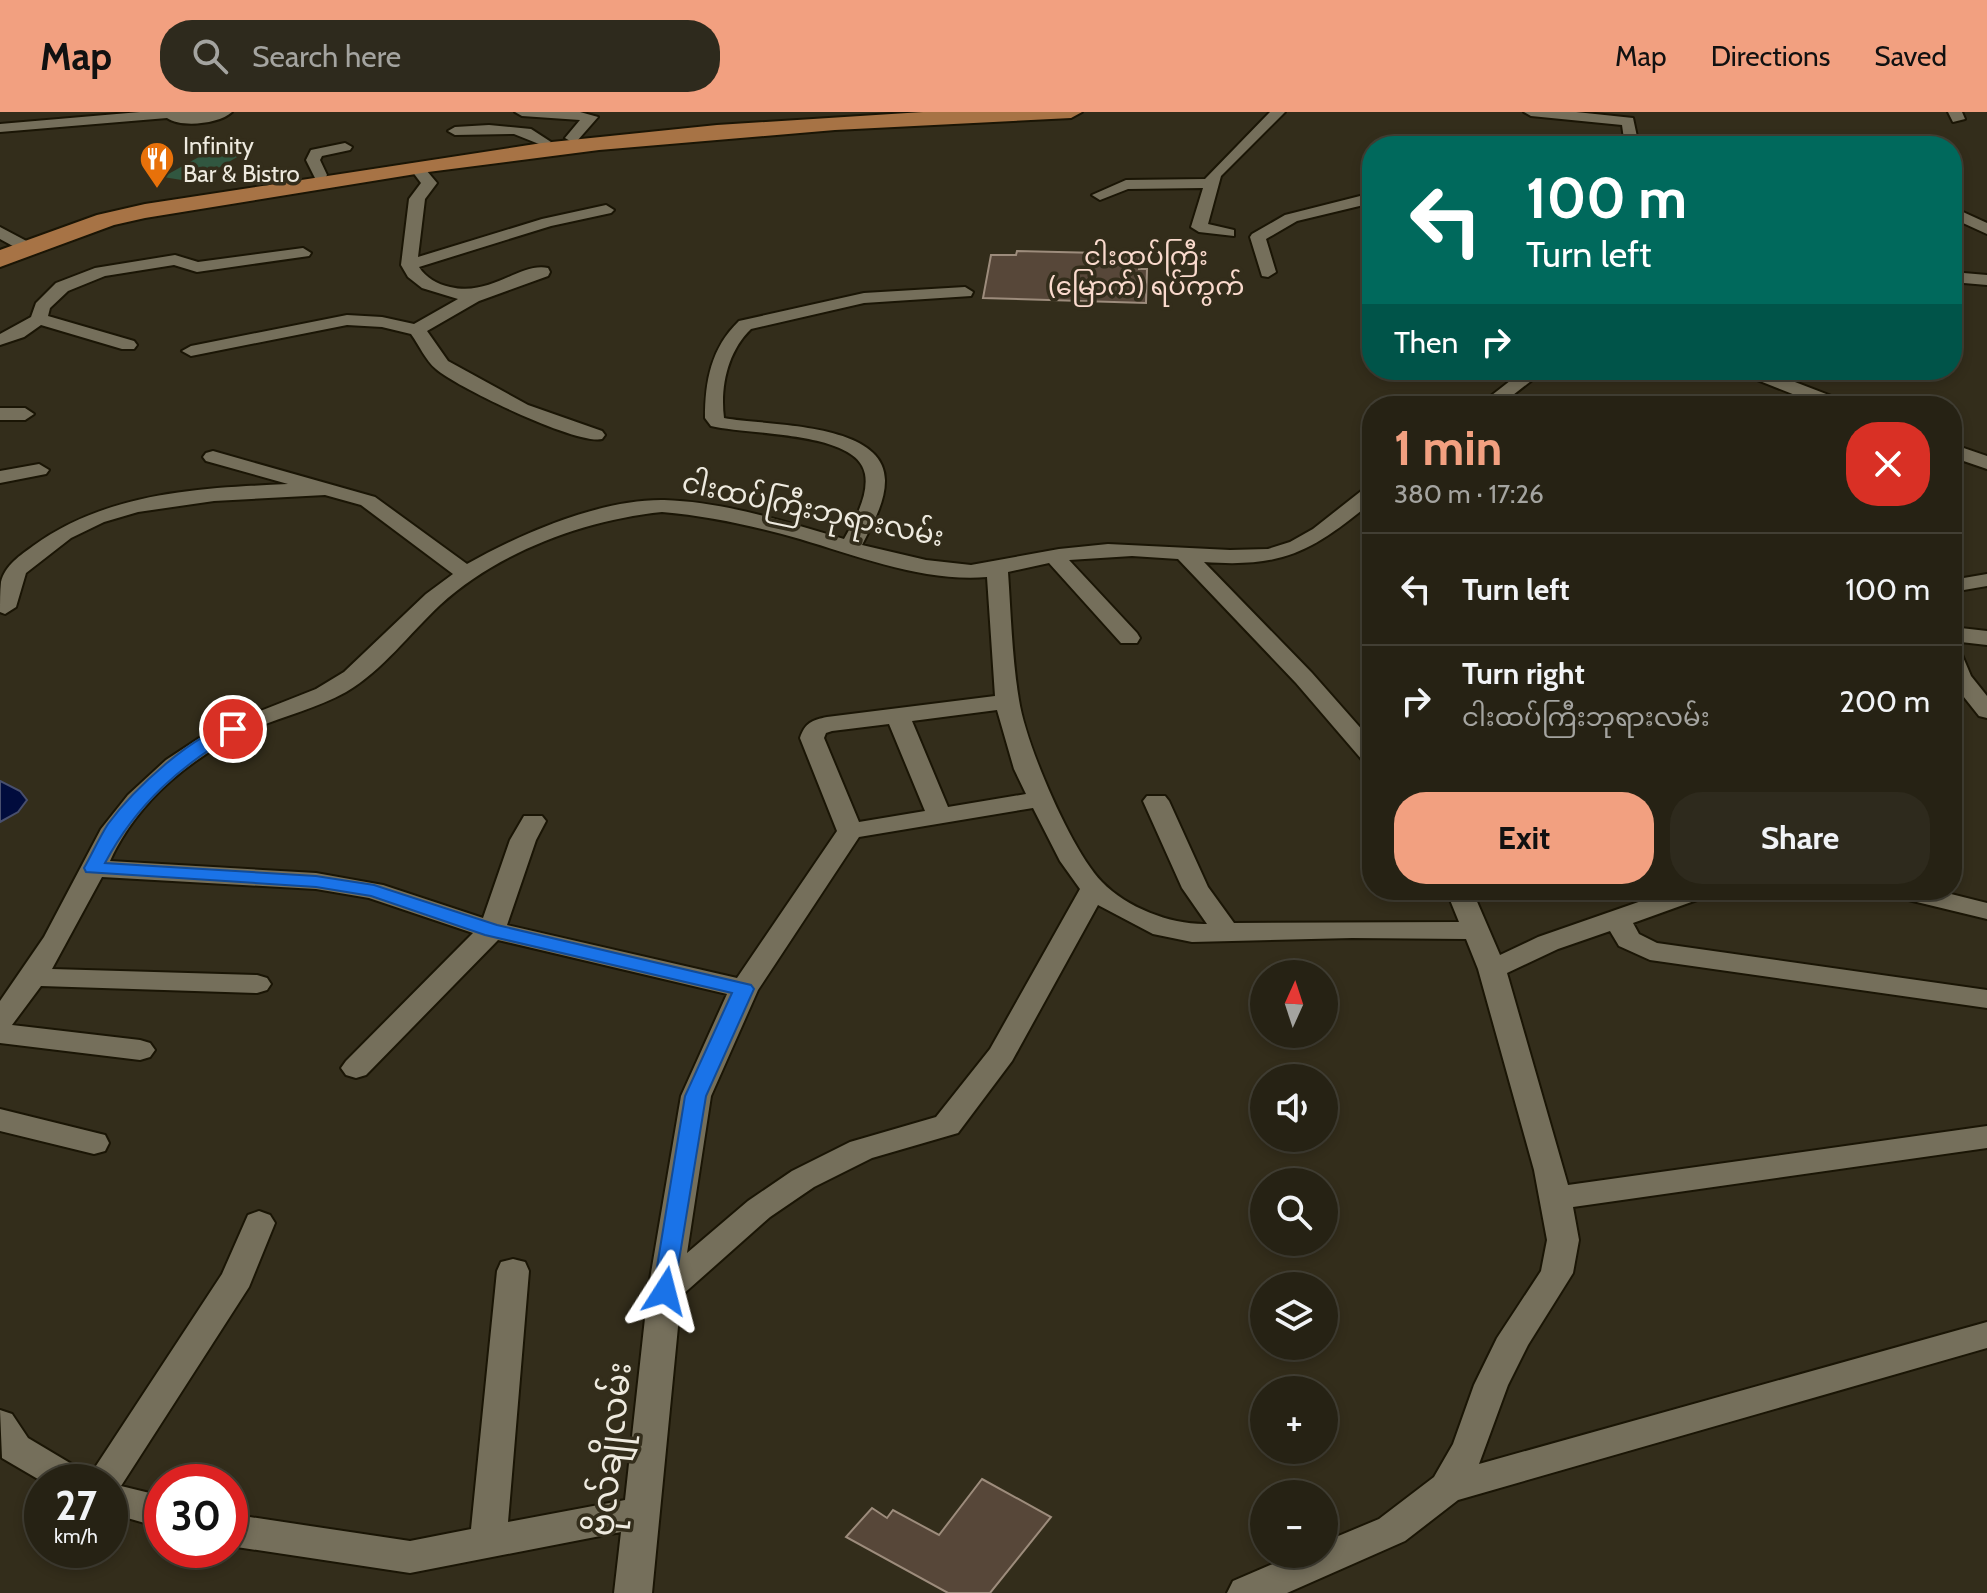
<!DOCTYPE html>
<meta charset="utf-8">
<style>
body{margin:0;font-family:Cabin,"Noto Sans Myanmar",sans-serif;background:#2e2a1d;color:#f1f3f6;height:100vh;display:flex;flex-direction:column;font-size:30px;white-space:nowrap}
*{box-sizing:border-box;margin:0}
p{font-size:26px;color:#a4a4a0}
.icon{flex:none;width:44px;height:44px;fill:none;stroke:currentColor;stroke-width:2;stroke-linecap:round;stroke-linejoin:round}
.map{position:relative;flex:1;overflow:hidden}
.side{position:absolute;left:1362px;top:284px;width:600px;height:504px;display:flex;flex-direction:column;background:#262214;border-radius:32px;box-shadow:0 4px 12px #0003,0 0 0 2px #423f34}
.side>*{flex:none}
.banner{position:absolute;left:1362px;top:24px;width:600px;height:244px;border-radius:32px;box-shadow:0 4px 12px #0003,0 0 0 2px #423f34;background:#00695c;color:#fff;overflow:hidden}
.needle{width:52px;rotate:3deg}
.controls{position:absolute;left:1250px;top:848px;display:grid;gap:16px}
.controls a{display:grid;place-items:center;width:88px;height:88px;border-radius:50%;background:#262214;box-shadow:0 4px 12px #0003,0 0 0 2px #423f34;font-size:40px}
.speed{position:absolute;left:24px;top:1352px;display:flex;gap:16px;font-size:40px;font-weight:700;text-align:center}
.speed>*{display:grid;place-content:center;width:104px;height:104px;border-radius:50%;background:#262214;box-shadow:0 4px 12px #0003,0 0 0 2px #423f34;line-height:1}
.speed small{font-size:20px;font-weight:400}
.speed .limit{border:12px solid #d22;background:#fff;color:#111}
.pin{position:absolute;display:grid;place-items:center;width:68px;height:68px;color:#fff;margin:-34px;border:4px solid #fff;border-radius:50%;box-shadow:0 2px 8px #0007}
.me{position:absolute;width:88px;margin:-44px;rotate:9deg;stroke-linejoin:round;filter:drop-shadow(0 0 6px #0008)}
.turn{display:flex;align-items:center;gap:28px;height:168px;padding:0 32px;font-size:36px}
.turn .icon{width:104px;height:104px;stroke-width:2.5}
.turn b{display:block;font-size:56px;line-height:68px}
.then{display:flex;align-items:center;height:76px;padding:0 32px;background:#0003;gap:16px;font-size:30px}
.round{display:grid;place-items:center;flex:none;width:84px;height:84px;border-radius:32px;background:#2e2a1d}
.summary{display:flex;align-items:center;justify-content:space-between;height:136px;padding:0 32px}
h1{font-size:48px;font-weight:700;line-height:60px;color:#f2a080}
.primary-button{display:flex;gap:16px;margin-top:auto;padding:16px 32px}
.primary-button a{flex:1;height:92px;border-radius:32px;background:#f2a080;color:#111;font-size:32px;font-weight:700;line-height:92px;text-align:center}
.primary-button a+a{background:#2e2a1d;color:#f1f3f6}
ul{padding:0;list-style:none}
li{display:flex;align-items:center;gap:24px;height:112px;padding:0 32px;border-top:2px solid #423f34}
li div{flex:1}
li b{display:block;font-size:30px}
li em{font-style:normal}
header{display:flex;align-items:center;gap:48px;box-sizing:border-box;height:112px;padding:0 40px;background:#f2a080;color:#111}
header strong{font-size:38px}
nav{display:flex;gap:44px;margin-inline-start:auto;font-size:28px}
.search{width:560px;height:72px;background:#2e2a1d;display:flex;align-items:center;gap:20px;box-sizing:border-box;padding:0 28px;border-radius:32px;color:#a4a4a0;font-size:30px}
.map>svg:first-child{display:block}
.green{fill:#315740}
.water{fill:#010c3d;stroke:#484f6e;stroke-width:2}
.building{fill:#574739;stroke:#9d8c7c;stroke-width:2}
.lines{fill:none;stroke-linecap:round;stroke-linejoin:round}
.minor-casing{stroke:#1a1505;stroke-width:4}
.primary-casing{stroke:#1a1505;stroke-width:4}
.minor{fill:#756f5b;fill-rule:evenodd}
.primary{fill:#a77345;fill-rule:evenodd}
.route{fill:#1a73e8;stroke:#114b97;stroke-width:2}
.labels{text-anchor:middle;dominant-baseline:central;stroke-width:7;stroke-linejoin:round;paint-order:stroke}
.far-poi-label{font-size:24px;fill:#eeeadf;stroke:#332d1b;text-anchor:start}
.far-quarter-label{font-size:26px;fill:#fadacd;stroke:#332d1b}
.street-label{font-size:28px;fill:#eeeadf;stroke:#332d1b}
.near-street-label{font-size:34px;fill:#eeeadf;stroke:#332d1b}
</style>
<header>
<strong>Map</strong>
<div class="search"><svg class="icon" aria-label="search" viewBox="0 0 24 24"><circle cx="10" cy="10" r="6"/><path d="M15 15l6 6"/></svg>Search here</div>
<nav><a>Map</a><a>Directions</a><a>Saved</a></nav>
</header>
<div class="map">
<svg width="1987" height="1481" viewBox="0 0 1987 1481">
<rect width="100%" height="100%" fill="#332d1b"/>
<path class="green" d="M 206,41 L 239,44 L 194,70 L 163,65 Z"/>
<path class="water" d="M 0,669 L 20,679 L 27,688 L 18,700 L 0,710 Z"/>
<path class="building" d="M 1017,139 L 1140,142 L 1139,157 L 1147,157 L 1146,191 L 983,186 L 991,143 L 1016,143 Z
M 982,1367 L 1051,1405 L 990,1481 L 948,1481 L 846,1425 L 872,1396 L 887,1406 L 893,1398 L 939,1423 Z"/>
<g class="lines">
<defs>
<path id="minor" d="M 140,0 L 232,0 C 219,12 181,16 167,6 L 0,20 L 0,12 Z
M 515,0 L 580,0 L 598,5 L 577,29 L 572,30 L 565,26 L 580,8 L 522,4 Z
M 1270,0 L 1285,0 L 1221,64 L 1208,112 L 1234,118 L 1234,124 L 1199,120 L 1191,115 L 1203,76 L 1128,77 L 1100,88 L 1092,83 L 1126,68 L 1205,67 Z
M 1524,0 L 1576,0 L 1633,6 L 1639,34 L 1625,34 L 1622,13 L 1531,4 Z
M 1948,0 L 1962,0 L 1965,7 L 1953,10 Z
M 489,13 L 531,17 L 551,30 L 544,34 L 514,22 L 455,23 L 448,19 L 455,15 Z
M 345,31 L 352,35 L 350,38 L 322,44 L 320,48 L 327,63 L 325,66 L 315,66 L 306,48 L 311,38 Z
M 416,51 L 421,52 L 437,71 L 425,87 L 418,145 L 542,107 L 606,93 L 614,98 L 611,101 L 551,114 L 419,155 C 426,166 437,172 450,175 C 491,185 520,150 548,156 L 550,160 L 548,164 L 479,189 L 427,219 L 448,249 L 528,293 L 602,319 L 605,323 L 602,327 C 577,333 458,276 436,257 C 426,249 419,233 411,222 L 382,215 L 347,213 L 191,244 L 182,239 L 191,234 L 347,203 L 382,205 L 414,212 L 458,187 L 422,176 L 408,165 L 401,153 L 409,87 L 421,71 L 409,55 Z
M 1372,81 L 1372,91 L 1297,109 L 1266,127 L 1276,160 L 1268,165 L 1262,164 L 1250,125 L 1252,122 L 1285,103 Z
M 1952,95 L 1987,111 L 1987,122 L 1952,106 Z
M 0,115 L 34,133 L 36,136 L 34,139 L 22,139 L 0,127 Z
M 303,136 L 311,141 L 309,144 L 197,160 L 174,153 L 105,164 L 68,179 L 50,196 L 48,204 L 134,229 L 137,233 L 134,237 L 122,237 L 41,213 L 24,225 L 0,233 L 0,222 L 31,205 L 36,191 L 56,171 L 95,156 L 175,143 L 198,150 Z
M 1952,160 L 1987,163 L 1987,173 L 1952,170 Z
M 965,175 L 973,180 L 971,184 L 864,191 L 751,217 C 728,239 720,274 724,306 C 764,314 886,309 885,369 C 885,391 872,413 862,433 L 926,448 L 971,453 L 1059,437 L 1108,432 L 1230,438 L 1268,437 L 1290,430 L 1313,417 L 1365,376 L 1372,374 L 1372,390 C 1312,439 1284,456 1204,450 L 1312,561 L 1372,629 L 1372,651 L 1363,649 L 1296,571 L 1178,447 L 1132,444 L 1069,448 L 1137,521 L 1140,526 L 1137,531 L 1121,531 L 1049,451 L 1008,460 C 1011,503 1012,546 1019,588 C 1026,633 1071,738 1102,770 C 1127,796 1172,813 1207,812 L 1182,776 L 1143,689 L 1147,684 L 1165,684 L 1169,689 L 1208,775 L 1234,811 L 1459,810 L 1446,778 L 1472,778 L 1500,843 L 1538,825 L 1673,778 L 1712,778 L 1708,784 L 1633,811 L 1639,822 L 1657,831 L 1987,878 L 1987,896 L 1650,848 L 1619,834 L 1610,819 L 1558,837 L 1507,861 L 1568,1073 L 1987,1014 L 1987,1036 L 1573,1095 L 1579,1128 L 1573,1161 L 1528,1233 L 1508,1273 L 1479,1352 L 1987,1210 L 1987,1236 L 1458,1388 L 1405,1429 L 1287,1481 L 1227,1481 L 1233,1469 L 1296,1442 L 1324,1442 L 1324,1430 L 1379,1407 L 1434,1365 L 1453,1332 L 1474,1273 L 1497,1226 L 1541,1159 L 1547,1128 L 1534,1058 L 1478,857 L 1466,827 L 1352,826 L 1192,830 L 1153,822 L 1098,793 L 1012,949 L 958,1021 L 872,1046 L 814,1075 L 770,1105 L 681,1184 L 652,1481 L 614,1481 L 621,1420 L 410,1461 L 230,1434 L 230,1402 L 410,1429 L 471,1417 L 497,1159 L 501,1150 L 513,1147 L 525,1150 L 529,1159 L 508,1410 L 625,1388 L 648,1179 L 681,984 L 727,882 L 498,828 L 366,963 L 356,966 L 346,963 L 341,956 L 346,949 L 473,821 L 369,786 L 316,777 L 102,765 L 52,857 L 257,863 L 267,866 L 271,872 L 267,878 L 257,881 L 41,874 L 12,913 L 140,928 L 150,931 L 155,938 L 150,945 L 140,948 L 0,931 L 0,889 L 44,825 L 101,717 L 128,683 L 166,648 L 210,619 L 316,577 L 344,560 L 426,482 L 453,462 L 361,393 L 325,383 L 214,389 L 138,400 L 104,410 L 71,426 L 26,461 L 16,495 L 5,502 L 0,500 C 0,491 0,479 1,470 C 5,453 21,443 33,434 C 107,380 200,376 288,372 L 206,349 L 203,345 L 206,341 L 213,339 L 375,385 L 467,452 C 522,421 601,387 664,388 C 726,390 786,410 844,427 C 854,409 869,384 865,362 C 858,319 746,323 711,314 L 705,306 C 705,269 711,236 739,209 L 864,181 ZM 662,400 C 709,404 754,414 800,427 C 860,445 924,470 987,465 L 995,584 L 827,605 C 812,608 805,611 800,626 L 837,719 L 737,866 L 507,813 L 536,728 L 546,709 L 542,704 L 524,704 L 510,728 L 483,806 L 383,773 L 316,761 L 110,749 C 138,688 194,642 255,616 C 285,604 317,596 346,580 C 383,558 409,522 440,493 C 498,440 584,408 662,400 ZM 997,598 L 1014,657 L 1026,682 L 948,695 L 912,609 ZM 889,612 L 925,699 L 859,710 L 824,626 L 826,621 L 832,619 ZM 1033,696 L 1060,749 L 1080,777 L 990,937 L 936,1005 L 850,1030 L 792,1059 L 748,1089 L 687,1141 L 711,984 L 758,878 L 859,725 Z
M 1524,258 L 1545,258 L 1499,294 L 1478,294 Z
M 1739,258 L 1764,258 L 1847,290 L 1849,294 L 1823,294 L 1742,262 Z
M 0,296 L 25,296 L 34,302 L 25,308 L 0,308 Z
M 1952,332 L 1987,344 L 1987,357 L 1952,345 Z
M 39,352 L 49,358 L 46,362 L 0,371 L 0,359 Z
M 1987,462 L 1987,474 L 1952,480 L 1952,468 Z
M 1952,515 L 1987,519 L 1987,533 L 1952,529 Z
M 1952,536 L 1960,538 L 1971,564 L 1987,584 L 1987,606 L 1979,604 L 1952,570 Z
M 1888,778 L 1935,778 L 1987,791 L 1987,807 L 1892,784 Z
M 0,997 L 105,1023 L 109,1031 L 105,1039 L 94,1042 L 0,1019 Z
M 259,1099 L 270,1103 L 275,1111 L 249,1175 L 121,1374 L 162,1384 L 162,1416 L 110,1401 L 110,1370 L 43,1370 L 2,1346 L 0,1298 L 12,1302 L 28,1326 L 90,1363 L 222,1162 L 248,1103 Z"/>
<path id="primary" d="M 923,0 L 1082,0 L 1071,6 L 835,18 L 599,38 L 428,60 L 145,106 L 114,113 L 0,155 L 0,138 L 97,103 L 145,92 L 542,31 L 717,13 Z"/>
</defs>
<use href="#minor" class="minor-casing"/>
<use href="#primary" class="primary-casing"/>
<use href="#minor" class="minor"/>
<use href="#primary" class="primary"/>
</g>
<path class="route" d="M 233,612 L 242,617 L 239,620 C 181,652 136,693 105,751 L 316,764 L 374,773 L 497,813 L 751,873 L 754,877 L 706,984 L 673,1185 L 665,1188 L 657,1185 L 653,1179 L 685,984 L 732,881 L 485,823 L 371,784 L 316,775 L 86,760 L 84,756 C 92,742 99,726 108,712 C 133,678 192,622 233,612 Z"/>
<defs>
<symbol id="restaurant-pin" viewBox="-11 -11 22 30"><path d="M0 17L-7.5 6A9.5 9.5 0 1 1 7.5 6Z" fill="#e8710a" stroke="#332d1b"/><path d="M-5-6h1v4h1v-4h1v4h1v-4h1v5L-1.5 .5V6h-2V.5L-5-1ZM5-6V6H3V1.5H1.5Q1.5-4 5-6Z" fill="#fff"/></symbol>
</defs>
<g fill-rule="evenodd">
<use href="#restaurant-pin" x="137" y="27" width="40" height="54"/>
</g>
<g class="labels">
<g class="far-poi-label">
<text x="183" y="33">Infinity<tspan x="183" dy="28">Bar &amp; Bistro</tspan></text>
</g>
<g class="far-quarter-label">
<text x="1146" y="144">ငါးထပ်ကြီး<tspan x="1146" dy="30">(မြောက်) ရပ်ကွက်</tspan></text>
</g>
<g class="street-label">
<text transform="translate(813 397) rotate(12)">ငါးထပ်ကြီးဘုရားလမ်း</text>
</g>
<g class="near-street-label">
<text transform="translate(610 1337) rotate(-84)">ဗိုလ်ချိုလမ်း</text>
</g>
</g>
</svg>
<div class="controls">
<a><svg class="needle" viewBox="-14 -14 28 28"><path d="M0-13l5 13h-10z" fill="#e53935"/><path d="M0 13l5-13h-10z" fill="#a4a4a0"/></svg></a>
<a><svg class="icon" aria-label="sound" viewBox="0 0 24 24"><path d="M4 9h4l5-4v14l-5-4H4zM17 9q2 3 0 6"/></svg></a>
<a><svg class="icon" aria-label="search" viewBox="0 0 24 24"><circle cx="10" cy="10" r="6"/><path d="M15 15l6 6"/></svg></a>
<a><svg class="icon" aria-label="layers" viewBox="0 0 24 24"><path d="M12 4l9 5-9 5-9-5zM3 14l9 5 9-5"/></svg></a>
<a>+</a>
<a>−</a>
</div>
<div class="speed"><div>27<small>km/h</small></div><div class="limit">30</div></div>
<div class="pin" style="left:233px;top:617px;background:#d93025"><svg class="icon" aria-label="arrive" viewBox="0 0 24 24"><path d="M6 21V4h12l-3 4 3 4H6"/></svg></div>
<svg class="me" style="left:665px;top:1179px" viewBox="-20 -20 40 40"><path d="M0-17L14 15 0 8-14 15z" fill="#1a73e8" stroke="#fff" stroke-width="4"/></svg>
<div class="banner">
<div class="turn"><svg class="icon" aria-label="left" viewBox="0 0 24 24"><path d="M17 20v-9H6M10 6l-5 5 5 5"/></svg><div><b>100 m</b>Turn left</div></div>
<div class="then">Then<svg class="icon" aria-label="right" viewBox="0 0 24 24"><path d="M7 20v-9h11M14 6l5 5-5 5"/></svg></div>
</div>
<section class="side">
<div class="summary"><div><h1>1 min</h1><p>380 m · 17:26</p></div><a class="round" style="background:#d93025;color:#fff"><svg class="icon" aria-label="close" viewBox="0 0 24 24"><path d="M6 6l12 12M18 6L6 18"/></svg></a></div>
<ul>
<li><svg class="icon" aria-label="left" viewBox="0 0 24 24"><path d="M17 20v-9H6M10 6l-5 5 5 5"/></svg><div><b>Turn left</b></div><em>100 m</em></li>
<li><svg class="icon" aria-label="right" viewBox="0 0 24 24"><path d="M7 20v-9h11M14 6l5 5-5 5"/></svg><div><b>Turn right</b><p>ငါးထပ်ကြီးဘုရားလမ်း</p></div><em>200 m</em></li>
</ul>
<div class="primary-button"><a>Exit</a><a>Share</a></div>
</section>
</div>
